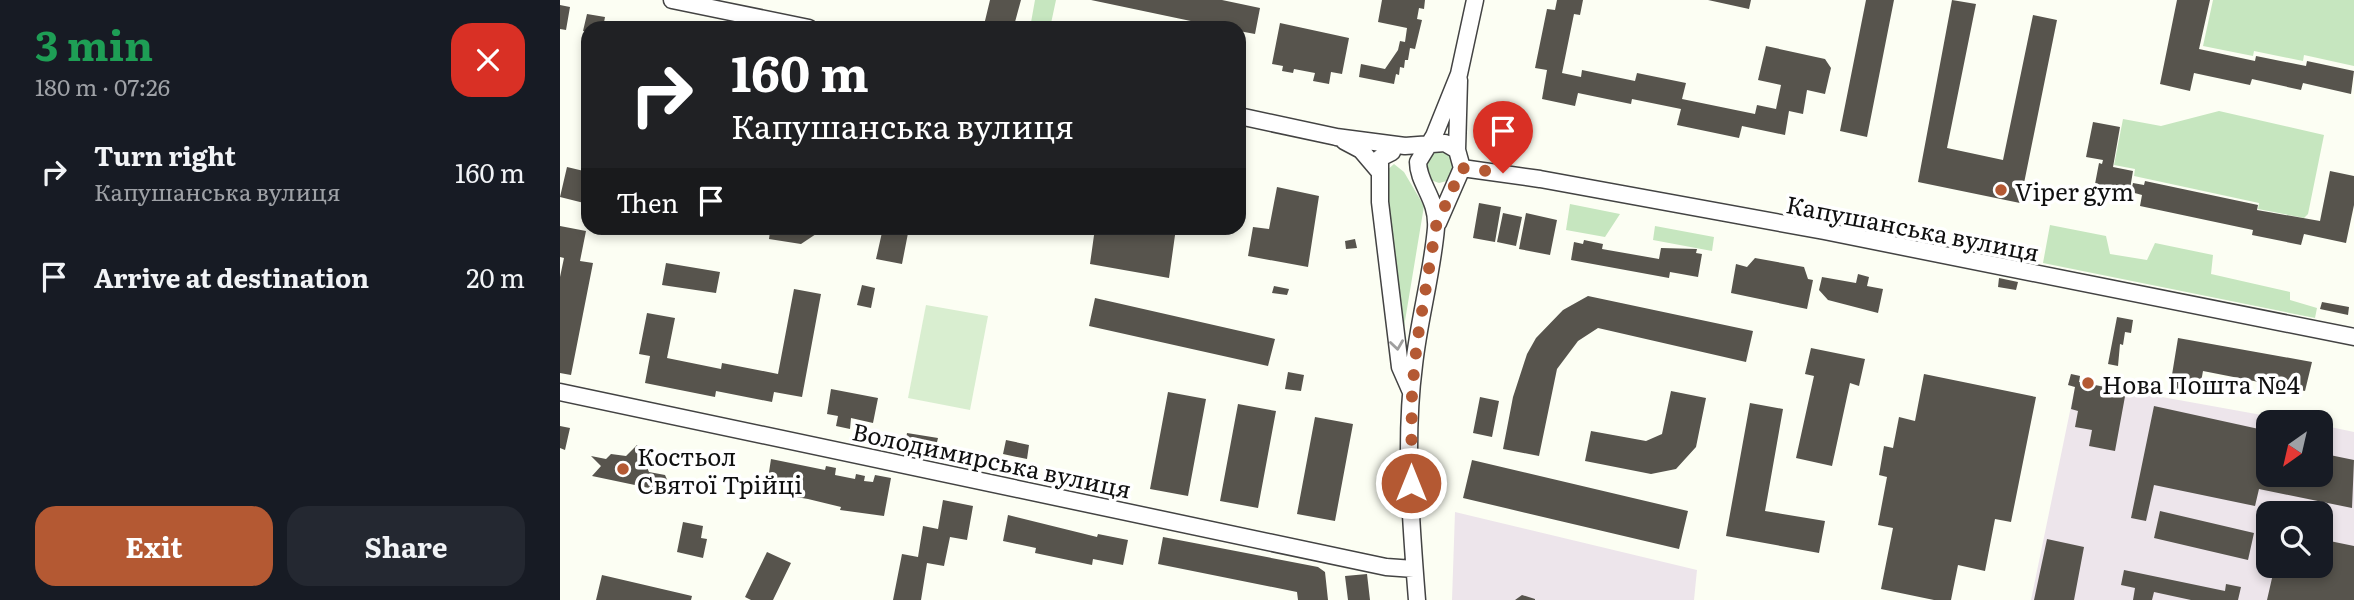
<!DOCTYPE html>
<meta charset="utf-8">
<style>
body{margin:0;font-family:Literata,serif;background:#242831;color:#f1f3f6;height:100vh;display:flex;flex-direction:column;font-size:26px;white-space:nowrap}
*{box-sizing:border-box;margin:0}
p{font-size:23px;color:#9ea1a6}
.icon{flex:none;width:38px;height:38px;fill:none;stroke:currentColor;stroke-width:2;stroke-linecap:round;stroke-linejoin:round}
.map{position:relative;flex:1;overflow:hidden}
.side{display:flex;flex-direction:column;background:#171b24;width:560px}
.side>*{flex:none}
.top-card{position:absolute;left:21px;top:21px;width:665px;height:214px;border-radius:21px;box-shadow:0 4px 10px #0003;background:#202124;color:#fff;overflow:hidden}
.needle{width:46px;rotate:214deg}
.buttons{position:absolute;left:1696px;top:410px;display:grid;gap:14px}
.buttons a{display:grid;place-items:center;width:77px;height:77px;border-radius:14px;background:#171b24;box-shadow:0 4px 10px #0003;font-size:35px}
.pin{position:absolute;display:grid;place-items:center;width:60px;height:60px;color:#fff;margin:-72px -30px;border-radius:50% 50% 50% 0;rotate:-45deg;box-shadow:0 0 7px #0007}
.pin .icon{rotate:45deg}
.me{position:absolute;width:77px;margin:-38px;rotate:0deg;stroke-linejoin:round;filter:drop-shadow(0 0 5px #0008)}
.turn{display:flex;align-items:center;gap:24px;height:147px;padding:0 35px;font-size:32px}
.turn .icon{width:91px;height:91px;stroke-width:2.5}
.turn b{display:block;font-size:49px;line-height:60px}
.then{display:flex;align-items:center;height:66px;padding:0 35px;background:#0003;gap:14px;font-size:26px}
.round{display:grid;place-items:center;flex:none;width:74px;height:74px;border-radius:21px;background:#242831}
.summary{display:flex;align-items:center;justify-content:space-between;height:119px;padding:0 35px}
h1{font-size:42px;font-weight:700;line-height:52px;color:#1e9e55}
.cta{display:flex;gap:14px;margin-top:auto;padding:14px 35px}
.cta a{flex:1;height:80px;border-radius:21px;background:#b45933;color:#fff;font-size:28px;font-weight:700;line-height:80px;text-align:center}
.cta a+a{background:#242831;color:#f1f3f6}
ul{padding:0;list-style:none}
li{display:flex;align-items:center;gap:21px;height:105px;padding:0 35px}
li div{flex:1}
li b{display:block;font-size:26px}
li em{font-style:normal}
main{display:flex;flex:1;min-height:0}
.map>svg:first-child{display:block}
.industrial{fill:#ede5eb;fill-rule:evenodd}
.green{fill:#c6e6bf}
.pitch{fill:#d9eed0}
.building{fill:#57544d}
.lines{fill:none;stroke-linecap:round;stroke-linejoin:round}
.minor-casing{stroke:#434343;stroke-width:19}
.minor{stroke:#fff;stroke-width:16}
.oneway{stroke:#9f9f9f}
.route{stroke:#b45933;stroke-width:12;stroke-dasharray:0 21.6}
.poi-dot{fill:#b45933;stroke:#fff;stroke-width:2.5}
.labels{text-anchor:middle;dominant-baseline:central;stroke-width:7;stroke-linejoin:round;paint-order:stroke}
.poi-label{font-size:24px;fill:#101010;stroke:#fff;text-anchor:start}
.street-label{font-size:24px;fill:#101010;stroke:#fff}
</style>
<main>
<section class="side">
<div class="summary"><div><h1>3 min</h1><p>180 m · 07:26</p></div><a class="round" style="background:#d93025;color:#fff"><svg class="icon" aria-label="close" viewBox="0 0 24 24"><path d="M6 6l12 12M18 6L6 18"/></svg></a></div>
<ul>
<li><svg class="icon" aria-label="right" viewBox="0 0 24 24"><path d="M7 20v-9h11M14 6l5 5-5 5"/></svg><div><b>Turn right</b><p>Капушанська вулиця</p></div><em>160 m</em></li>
<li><svg class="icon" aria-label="arrive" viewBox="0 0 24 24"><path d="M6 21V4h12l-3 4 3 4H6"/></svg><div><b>Arrive at destination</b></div><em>20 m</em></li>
</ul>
<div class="cta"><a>Exit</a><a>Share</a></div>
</section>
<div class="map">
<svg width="1794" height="600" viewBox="0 0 1794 600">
<rect width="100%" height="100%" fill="#fcfef3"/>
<path class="industrial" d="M 1511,374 L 1520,376 L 1519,382 L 1741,422 L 1708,422 L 1708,474 L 1760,474 L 1761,425 L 1794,432 L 1794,600 L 1471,600 L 1515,387 L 1508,385 ZM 1708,513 L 1760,513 L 1760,565 L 1708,565 Z
M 895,512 L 1137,570 L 1134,600 L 892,600 Z"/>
<path class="green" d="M 475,0 L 496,0 L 490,28 L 470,28 Z
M 1653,0 L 1794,0 L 1794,66 L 1744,55 L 1743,61 L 1694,51 L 1693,56 L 1643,46 Z
M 1659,111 L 1764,135 L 1748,214 L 1744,218 L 1698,209 L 1699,203 L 1574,176 L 1575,169 L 1554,165 L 1563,119 L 1601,126 Z
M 877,147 L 897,158 L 891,180 L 879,183 L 868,179 L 864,157 Z
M 834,164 L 844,172 L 864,206 L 843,333 L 825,172 Z
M 1010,204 L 1060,214 L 1045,237 L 1006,230 Z
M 1490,225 L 1546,236 L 1550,254 L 1587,260 L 1595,243 L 1653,255 L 1651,274 L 1730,292 L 1730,300 L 1757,308 L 1755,318 L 1483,263 Z
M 1095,226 L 1154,237 L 1152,251 L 1093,240 Z"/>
<path class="pitch" d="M 366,305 L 428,316 L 410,410 L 348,398 Z"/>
<path class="building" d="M 430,0 L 461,0 L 455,22 L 446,28 L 424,25 Z
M 531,0 L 662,0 L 700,8 L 695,34 L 679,31 L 679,28 L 664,28 Z
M 822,0 L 865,0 L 864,9 L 859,8 L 857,19 L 862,20 L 855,49 L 850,48 L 848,60 L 845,60 L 844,68 L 840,67 L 839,75 L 836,74 L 834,84 L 799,77 L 801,64 L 825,69 L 838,50 L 840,41 L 845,42 L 847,28 L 818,22 Z
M 997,0 L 1023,0 L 1020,15 L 1014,14 L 1002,73 L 1021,77 L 1022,70 L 1075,81 L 1077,73 L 1126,83 L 1122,99 L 1195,114 L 1197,105 L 1216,109 L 1221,85 L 1198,80 L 1206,46 L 1265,59 L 1271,68 L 1265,94 L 1247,90 L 1243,114 L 1229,111 L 1225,135 L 1182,126 L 1179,138 L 1117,125 L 1121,109 L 1072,99 L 1071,104 L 1018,93 L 1015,106 L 982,99 L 987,70 L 975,68 L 987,9 L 995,10 Z
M 1148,0 L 1191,0 L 1189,9 Z
M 1306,0 L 1334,0 L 1307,137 L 1280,131 Z
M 1392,0 L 1416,4 L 1387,148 L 1443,160 L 1473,15 L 1497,20 L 1460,203 L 1358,182 Z
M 1617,0 L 1650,0 L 1639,49 L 1695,61 L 1696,56 L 1746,66 L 1747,61 L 1794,71 L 1791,94 L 1743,83 L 1741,90 L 1692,79 L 1690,85 L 1634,73 L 1630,91 L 1600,84 Z
M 0,5 L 10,7 L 6,30 L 0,29 Z
M 27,14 L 45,17 L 43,28 L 28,28 L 28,32 L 23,31 Z
M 67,21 L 87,25 L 86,28 L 65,28 Z
M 720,23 L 789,38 L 782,74 L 771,72 L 769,84 L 753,81 L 755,73 L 734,69 L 733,73 L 722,71 L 723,66 L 712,64 Z
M 1533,122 L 1560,127 L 1553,167 L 1573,171 L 1569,195 L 1538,191 L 1539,185 L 1535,184 L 1539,163 L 1542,164 L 1543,160 L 1526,157 Z
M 7,167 L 28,172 L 28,204 L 0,197 Z
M 1770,171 L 1794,176 L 1794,205 L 1786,243 L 1744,234 L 1741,245 L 1692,235 L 1693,230 L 1580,206 L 1582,195 L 1571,192 L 1573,183 L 1584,185 L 1585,181 L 1698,205 L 1697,210 L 1760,221 Z
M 717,187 L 759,196 L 748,267 L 688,256 L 693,227 L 709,229 Z
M 919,203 L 941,207 L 935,242 L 913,238 Z
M 943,213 L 962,217 L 956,246 L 937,242 Z
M 966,213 L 997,220 L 990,255 L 959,249 Z
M 0,226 L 26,231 L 20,261 L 33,263 L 11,375 L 0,373 L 0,277 L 4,258 L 0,257 Z
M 191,228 L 265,228 L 241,244 L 209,239 L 210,232 Z
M 323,228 L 349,228 L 342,264 L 316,259 Z
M 535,228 L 616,228 L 609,278 L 530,264 Z
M 795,239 L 797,248 L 786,249 L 785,241 Z
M 1024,240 L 1043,244 L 1042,249 L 1099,259 L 1101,248 L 1137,249 L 1136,253 L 1142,254 L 1138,277 L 1110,272 L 1109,278 L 1011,260 L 1014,242 L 1023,244 Z
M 1195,258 L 1244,267 L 1248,279 L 1253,280 L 1247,309 L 1171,293 L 1176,264 L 1187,267 Z
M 106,263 L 160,272 L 156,293 L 102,285 Z
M 1298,274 L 1309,277 L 1307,286 L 1323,289 L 1318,313 L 1268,300 L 1259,290 L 1262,277 L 1296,283 Z
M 1439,278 L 1458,282 L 1456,290 L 1438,287 Z
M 302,285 L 315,288 L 311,308 L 297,305 Z
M 714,286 L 729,289 L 727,295 L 712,293 Z
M 234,289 L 261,294 L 242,397 L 214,392 L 212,402 L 156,391 L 155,397 L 85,383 L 90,356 L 79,354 L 87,313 L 115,318 L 107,358 L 161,369 L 162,363 L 218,374 Z
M 1028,296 L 1193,331 L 1186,362 L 1038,328 L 1018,341 L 997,369 L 979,456 L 943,449 L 953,397 L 967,354 L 976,338 L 1003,310 Z
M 535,298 L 715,339 L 708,366 L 529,326 Z
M 1762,302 L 1789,307 L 1788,315 L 1760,309 Z
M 1557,317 L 1573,320 L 1571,333 L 1565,332 L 1563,345 L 1560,344 L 1558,366 L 1548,364 Z
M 1618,338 L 1752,362 L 1745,391 L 1643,371 L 1639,393 L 1610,387 Z
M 1251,348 L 1305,359 L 1299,386 L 1290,383 L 1272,466 L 1236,458 L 1254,376 L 1245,374 Z
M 728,372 L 744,375 L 741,391 L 725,389 Z
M 1364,374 L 1476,397 L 1451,522 L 1435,519 L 1425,571 L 1398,565 L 1391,600 L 1374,600 L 1321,589 L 1333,528 L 1318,525 L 1327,477 L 1319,475 L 1324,446 L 1333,448 L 1339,417 L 1355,421 Z
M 1511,374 L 1520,376 L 1519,382 L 1566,391 L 1555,451 L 1529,446 L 1532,430 L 1515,427 L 1518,411 L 1511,409 L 1515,387 L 1508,385 Z
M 271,389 L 318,398 L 313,423 L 291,418 L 290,429 L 276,426 L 278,416 L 267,414 Z
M 1111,391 L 1146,398 L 1136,447 L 1116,469 L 1091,474 L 1025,461 L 1031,431 L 1086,441 L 1102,434 Z
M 608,392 L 646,399 L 628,496 L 590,489 Z
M 920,397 L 939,401 L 932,437 L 913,433 Z
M 1190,403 L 1223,409 L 1205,511 L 1265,521 L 1259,553 L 1166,536 Z
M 678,404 L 716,411 L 698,508 L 660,501 Z
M 1594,406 L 1708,431 L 1708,474 L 1760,474 L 1760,453 L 1794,460 L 1792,508 L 1699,489 L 1695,506 L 1594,485 L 1586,521 L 1571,518 Z
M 755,417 L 793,424 L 775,521 L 737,514 Z
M 0,426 L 10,428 L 5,450 L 0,448 Z
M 347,433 L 378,438 L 375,450 L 345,445 Z
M 446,440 L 469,445 L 467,459 L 443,454 Z
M 77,445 L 89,472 L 105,475 L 113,493 L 32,476 L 41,466 L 31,456 L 46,459 L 51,454 L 66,456 Z
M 211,459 L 265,470 L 266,466 L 276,468 L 275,475 L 295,479 L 296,474 L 305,476 L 304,481 L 313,482 L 315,475 L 331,478 L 324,516 L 280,510 L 281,507 L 248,499 L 206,492 Z
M 912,460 L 1128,511 L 1119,549 L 903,498 Z
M 383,500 L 413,506 L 407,540 L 390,537 L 384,566 L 367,563 L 361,600 L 333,600 L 342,554 L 358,557 L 363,526 L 378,529 Z
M 1600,511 L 1694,533 L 1688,560 L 1594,538 Z
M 448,515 L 537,537 L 538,534 L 568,540 L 563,565 L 533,559 L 532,565 L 475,553 L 476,548 L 443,541 Z
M 123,522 L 143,526 L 141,538 L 147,539 L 143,558 L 117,552 Z
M 603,537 L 758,567 L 765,572 L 768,600 L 738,600 L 737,592 L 598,564 Z
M 1487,539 L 1524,547 L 1514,600 L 1474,600 Z
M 1760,539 L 1794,546 L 1794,600 L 1707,600 L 1715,565 L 1760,565 Z
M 207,552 L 231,563 L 213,600 L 191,600 L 185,597 Z
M 1564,570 L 1665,591 L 1666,584 L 1681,587 L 1678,600 L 1631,600 L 1594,592 L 1592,600 L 1573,600 L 1575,588 L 1561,585 Z
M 807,574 L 810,600 L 788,600 L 785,576 Z
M 42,575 L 132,596 L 131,600 L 36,600 Z
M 962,595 L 975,599 L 975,600 L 955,600 Z"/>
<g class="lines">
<defs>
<path id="minor" d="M 112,0 L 249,28
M 679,116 L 786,139
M 776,137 L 845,146 L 885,143 L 897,150 L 902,168 L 878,223
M 784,141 L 801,150 L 818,170
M 897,150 L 899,80
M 832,152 L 820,158 L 820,202 L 840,367 L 851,392
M 902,168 L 980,179 L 1264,231 L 1794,337
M 0,392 L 826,567 L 854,569
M 857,600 C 851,523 844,442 854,365 C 859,319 872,274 876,228 C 878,199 858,184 858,162 L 874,136 L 899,74 L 915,0"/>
</defs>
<use href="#minor" class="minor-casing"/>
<use href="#minor" class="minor"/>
</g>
<defs><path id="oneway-chevron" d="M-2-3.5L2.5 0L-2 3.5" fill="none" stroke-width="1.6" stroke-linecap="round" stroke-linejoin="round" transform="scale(1.75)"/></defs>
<use class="oneway" href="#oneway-chevron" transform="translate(837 345) rotate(82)"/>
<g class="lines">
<path class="route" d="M 851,483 L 852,392 L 857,342 L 876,226 L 902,168 L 943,173"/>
</g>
<g class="poi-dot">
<circle cx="1441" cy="190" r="7"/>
<circle cx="1528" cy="383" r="7"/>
<circle cx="63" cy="469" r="7"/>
</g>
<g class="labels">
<g class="poi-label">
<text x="1455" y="190">Viper gym</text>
<text x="1542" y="383">Нова Пошта №4</text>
<text x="77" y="455">Костьол<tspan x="77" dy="28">Святої Трійці</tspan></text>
</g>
<g class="street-label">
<text transform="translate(1353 227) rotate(11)">Капушанська вулиця</text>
<text transform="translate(432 459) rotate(12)">Володимирська вулиця</text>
</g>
</g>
</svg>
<div class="buttons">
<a><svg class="needle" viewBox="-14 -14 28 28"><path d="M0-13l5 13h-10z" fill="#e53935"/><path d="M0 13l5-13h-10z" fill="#9ea1a6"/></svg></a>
<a><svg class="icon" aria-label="search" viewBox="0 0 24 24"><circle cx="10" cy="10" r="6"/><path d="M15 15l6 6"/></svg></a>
</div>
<div class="pin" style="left:943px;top:173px;background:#d93025"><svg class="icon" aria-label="arrive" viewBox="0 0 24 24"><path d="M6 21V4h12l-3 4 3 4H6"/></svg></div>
<svg class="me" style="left:851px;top:483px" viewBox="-20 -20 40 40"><circle r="17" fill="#b45933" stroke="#fff" stroke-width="3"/><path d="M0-11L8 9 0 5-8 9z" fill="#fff"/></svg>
<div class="top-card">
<div class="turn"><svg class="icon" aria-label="right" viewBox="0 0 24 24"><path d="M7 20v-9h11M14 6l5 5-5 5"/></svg><div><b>160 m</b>Капушанська вулиця</div></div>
<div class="then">Then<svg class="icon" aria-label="arrive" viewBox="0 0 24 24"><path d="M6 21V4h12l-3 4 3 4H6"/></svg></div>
</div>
</div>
</main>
